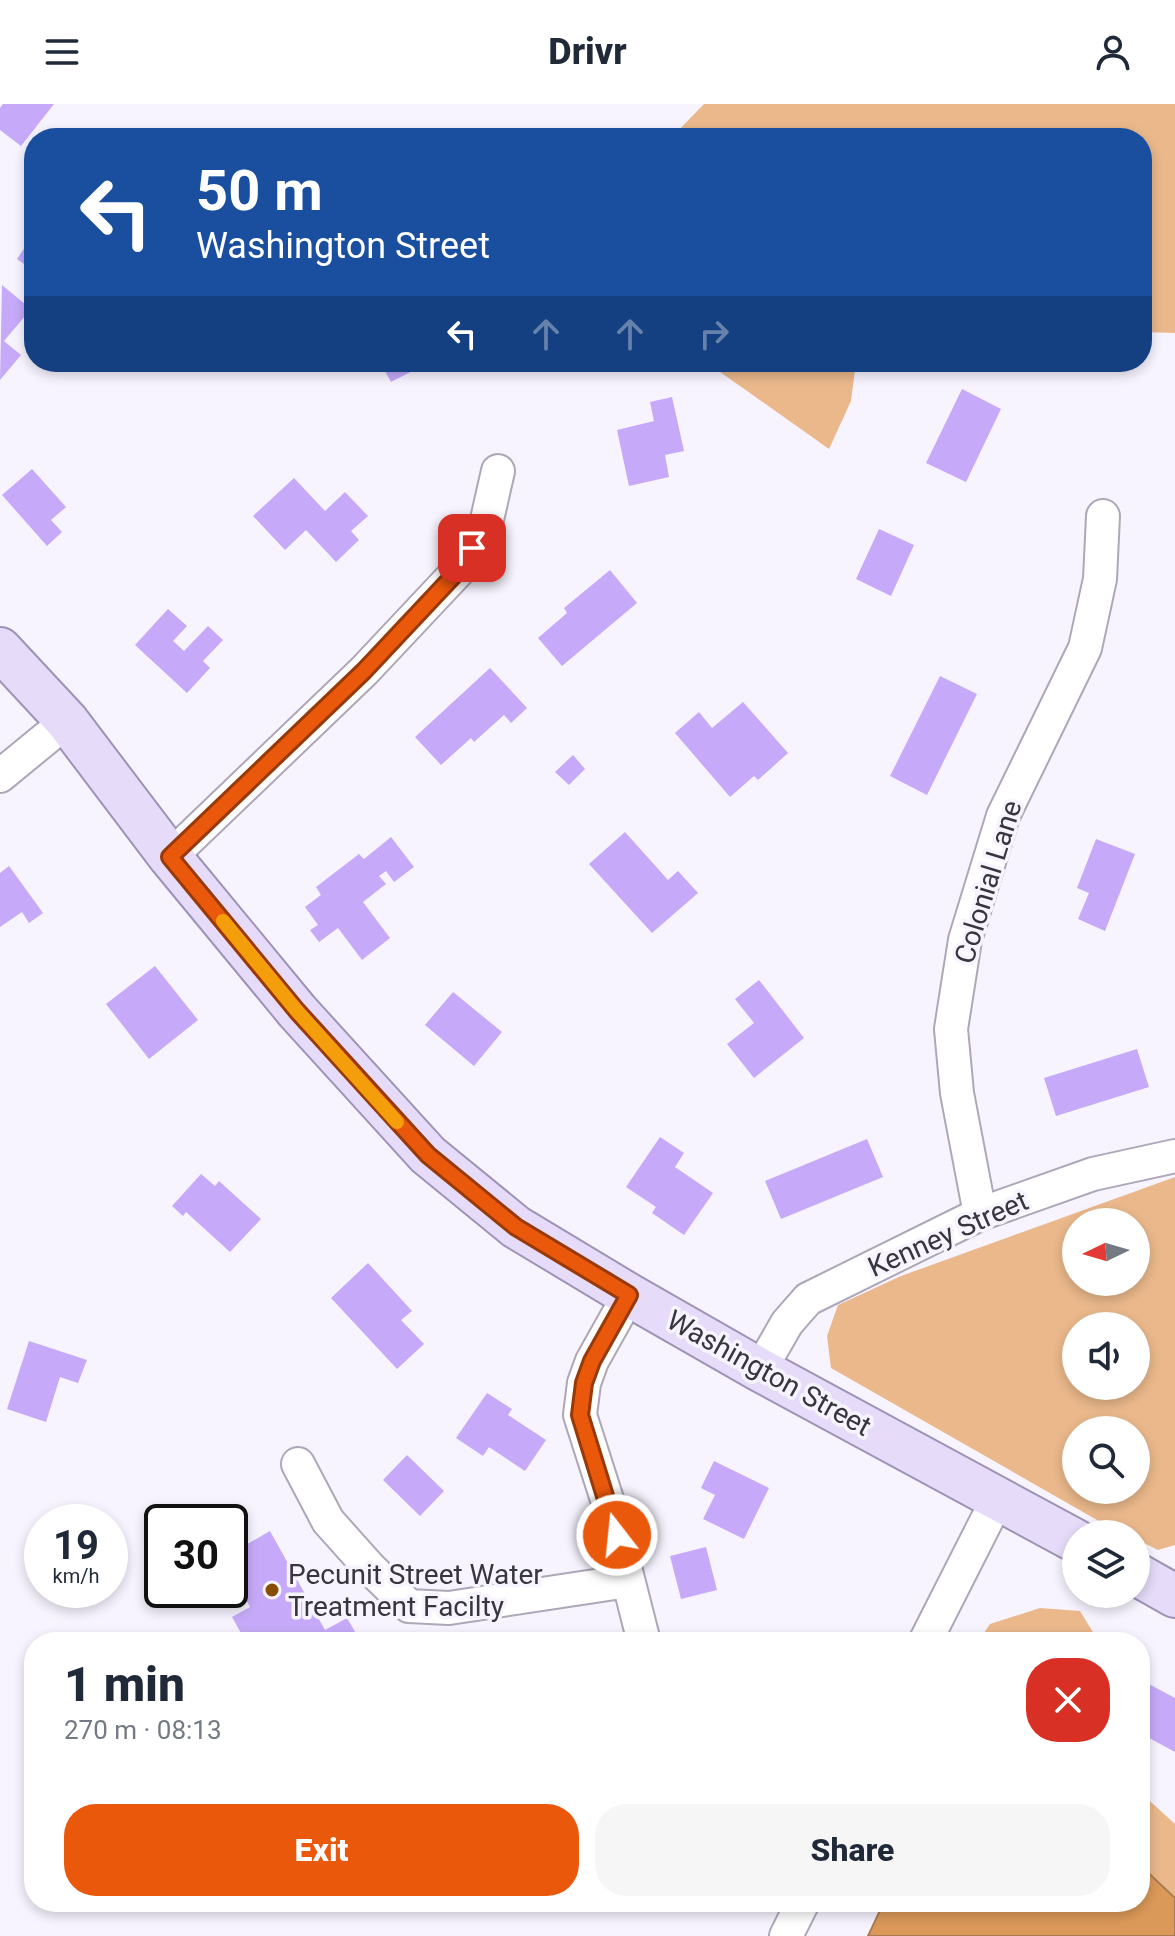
<!DOCTYPE html>
<meta charset="utf-8">
<style>
body{margin:0;font-family:Roboto,sans-serif;background:#f6f6f7;color:#1f2937;height:100vh;display:flex;flex-direction:column;font-size:30px;white-space:nowrap}
*{box-sizing:border-box;margin:0}
p{font-size:26px;color:#747a83}
.icon{flex:none;width:44px;height:44px;fill:none;stroke:currentColor;stroke-width:2;stroke-linecap:round;stroke-linejoin:round}
.map{position:relative;flex:1;overflow:hidden}
.sheet{position:absolute;left:24px;top:1528px;width:1126px;height:280px;display:flex;flex-direction:column;background:#fff;border-radius:32px;box-shadow:0 4px 12px #0003}
.sheet>*{flex:none}
.hud{position:absolute;left:24px;top:24px;width:1128px;height:244px;border-radius:32px;box-shadow:0 4px 12px #0003;background:#1a4fa0;color:#fff;overflow:hidden}
.needle{width:52px;rotate:265deg}
.buttons{position:absolute;left:1062px;top:1104px;display:grid;gap:16px}
.buttons a{display:grid;place-items:center;width:88px;height:88px;border-radius:50%;background:#fff;box-shadow:0 4px 12px #0003;font-size:40px}
.speed{position:absolute;left:24px;top:1400px;display:flex;gap:16px;font-size:40px;font-weight:700;text-align:center}
.speed>*{display:grid;place-content:center;width:104px;height:104px;border-radius:50%;background:#fff;box-shadow:0 4px 12px #0003;line-height:1}
.speed small{font-size:20px;font-weight:400}
.speed .limit{border:4px solid #111;border-radius:12px;background:#fff;color:#111}
.pin{position:absolute;display:grid;place-items:center;width:68px;height:68px;color:#fff;margin:-34px;border-radius:16px;box-shadow:0 4px 12px #0006}
.me{position:absolute;width:88px;margin:-44px;rotate:344deg;stroke-linejoin:round;filter:drop-shadow(0 0 6px #0008)}
.turn{display:flex;align-items:center;gap:28px;height:168px;padding:0 40px;font-size:36px}
.turn .icon{width:104px;height:104px;stroke-width:2.5}
.turn b{display:block;font-size:56px;line-height:68px}
.lanes{display:flex;align-items:center;height:76px;padding:0 40px;background:#0003;justify-content:center;gap:40px;direction:ltr}
.lanes .off{opacity:.35}
.round{display:grid;place-items:center;flex:none;width:84px;height:84px;border-radius:32px;background:#f6f6f7}
.overview{display:flex;align-items:center;justify-content:space-between;height:136px;padding:0 40px}
h1{font-size:48px;font-weight:800;line-height:60px}
.cta{display:flex;gap:16px;margin-top:auto;padding:16px 40px}
.cta a{flex:1;height:92px;border-radius:32px;background:#ea580c;color:#fff;font-size:32px;font-weight:800;line-height:92px;text-align:center}
.cta a+a{background:#f6f6f7;color:#1f2937}
header{display:flex;justify-content:space-between;align-items:center;height:104px;padding:0 40px;background:#fff;font-size:36px;font-weight:800}
.map>svg:first-child{display:block}
.green{fill:#eab88b;fill-rule:evenodd}
.water{fill:#db9959;stroke:#aa7b51;stroke-width:2}
.building{fill:#c6aaf9}
.lines{fill:none;stroke-linecap:round;stroke-linejoin:round}
.minor-casing{stroke:#ada7b9;stroke-width:36}
.major-casing{stroke:#9e93b5;stroke-width:46}
.minor{stroke:#fff;stroke-width:32}
.major{stroke:#e6dcfa;stroke-width:42}
.route-casing{stroke:#983908;stroke-width:20}
.route{stroke:#ea580c;stroke-width:14}
.slow{stroke:#f59e0b;stroke-width:14}
.poi-dot{fill:#874e03;stroke:#f7f4ff;stroke-width:3}
.labels{text-anchor:middle;dominant-baseline:central;stroke-width:7;stroke-linejoin:round;paint-order:stroke}
.street-label{font-size:28px;fill:#38363d;stroke:#f7f4ff}
.poi-label{font-size:28px;fill:#38363d;stroke:#f7f4ff;text-anchor:start}
</style>
<header><svg class="icon" aria-label="menu" viewBox="0 0 24 24"><path d="M4 6h16M4 12h16M4 18h16"/></svg>Drivr<svg class="icon" aria-label="person" viewBox="0 0 24 24"><circle cx="12" cy="8" r="4"/><path d="M4 21q1-7 8-7t8 7"/></svg></header>
<div class="map">
<svg width="1175" height="1832" viewBox="0 0 1175 1832">
<rect width="100%" height="100%" fill="#f7f4ff"/>
<path class="green" d="M 704,0 L 1175,0 L 1175,229 L 1142,228 L 1142,34 L 671,34 Z
M 706,258 L 856,258 L 851,297 L 829,345 Z
M 1175,1073 L 1175,1441 L 1158,1446 L 1136,1435 L 1136,1430 L 1125,1430 L 1111,1424 L 831,1264 L 827,1232 L 838,1201 L 901,1172 ZM 1136,1118 L 1136,1178 L 1076,1178 L 1076,1118 ZM 1136,1222 L 1136,1282 L 1076,1282 L 1076,1222 ZM 1136,1326 L 1136,1386 L 1076,1386 L 1076,1326 Z
M 1040,1504 L 1080,1507 L 1099,1538 L 978,1538 L 990,1520 Z
M 1140,1688 L 1175,1720 L 1175,1832 L 1019,1832 L 1140,1798 Z"/>
<path class="water" d="M 1140,1761 L 1175,1794 L 1175,1832 L 868,1832 L 884,1798 L 1140,1798 Z"/>
<path class="building" d="M 3,0 L 54,0 L 21,42 L 0,26 L 0,4 Z
M 34,130 L 34,167 L 17,155 Z
M 2,181 L 31,205 L 4,237 L 21,251 L 0,276 Z
M 380,258 L 430,258 L 391,278 Z
M 962,285 L 1001,305 L 966,378 L 926,359 Z
M 672,293 L 684,347 L 665,351 L 669,373 L 629,382 L 617,326 L 654,317 L 650,298 Z
M 32,365 L 66,403 L 51,416 L 62,428 L 47,442 L 2,391 Z
M 294,374 L 325,407 L 345,388 L 368,412 L 351,427 L 359,436 L 336,458 L 306,426 L 285,446 L 253,412 Z
M 879,425 L 914,441 L 891,492 L 856,475 Z
M 610,466 L 637,499 L 562,562 L 538,534 L 567,509 L 564,504 Z
M 168,505 L 187,522 L 173,537 L 184,547 L 208,522 L 223,536 L 203,557 L 210,564 L 187,589 L 135,541 Z
M 490,564 L 527,604 L 511,619 L 504,611 L 474,638 L 471,634 L 441,661 L 415,633 Z
M 940,572 L 977,590 L 927,691 L 890,672 Z
M 743,598 L 788,649 L 758,676 L 754,672 L 730,693 L 675,629 L 699,608 L 712,624 Z
M 573,651 L 585,665 L 569,681 L 555,668 Z
M 625,728 L 668,776 L 678,767 L 698,789 L 652,829 L 589,760 Z
M 391,733 L 414,763 L 394,778 L 386,767 L 379,772 L 386,780 L 363,798 L 390,834 L 362,856 L 338,824 L 319,838 L 310,826 L 318,821 L 305,803 L 321,791 L 316,783 L 359,750 L 364,755 Z
M 1096,735 L 1135,750 L 1105,827 L 1078,815 L 1089,789 L 1077,784 Z
M 9,762 L 43,809 L 29,819 L 22,808 L 0,823 L 0,769 Z
M 155,862 L 198,916 L 149,955 L 106,900 Z
M 759,876 L 804,934 L 754,974 L 727,940 L 754,919 L 735,895 Z
M 453,888 L 502,928 L 474,962 L 425,921 Z
M 1137,945 L 1149,983 L 1056,1012 L 1044,974 Z
M 660,1033 L 684,1049 L 675,1063 L 713,1089 L 684,1131 L 652,1109 L 656,1103 L 626,1083 Z
M 867,1035 L 883,1073 L 781,1115 L 765,1077 Z
M 201,1070 L 215,1082 L 219,1077 L 261,1115 L 230,1148 L 186,1108 L 183,1112 L 172,1102 Z
M 368,1159 L 412,1207 L 401,1216 L 424,1240 L 397,1265 L 331,1194 Z
M 29,1237 L 87,1256 L 78,1279 L 60,1273 L 46,1318 L 7,1305 Z
M 487,1289 L 512,1305 L 508,1311 L 546,1336 L 525,1367 L 489,1343 L 483,1352 L 456,1334 Z
M 407,1351 L 444,1387 L 420,1412 L 383,1376 Z
M 714,1357 L 769,1384 L 744,1435 L 703,1415 L 715,1391 L 701,1384 Z
M 270,1427 L 325,1526 L 347,1514 L 361,1538 L 246,1538 L 232,1513 L 250,1503 L 230,1468 L 230,1450 Z
M 706,1443 L 717,1486 L 681,1495 L 670,1452 Z
M 1147,1579 L 1175,1594 L 1175,1648 L 1140,1629 L 1140,1593 Z"/>
<g class="lines">
<defs>
<path id="minor" d="M 0,672 L 67,617
M 170,753 L 364,567 L 458,467 L 486,420 L 498,367
M 980,1110 L 957,989 L 951,925 L 965,836 L 1003,712 L 1085,544 L 1100,475 L 1103,412
M 629,1191 L 592,1257 L 584,1279 L 580,1311 L 611,1408 L 644,1538
M 760,1266 L 787,1219 L 808,1195 L 980,1110 L 1093,1070 L 1175,1052
M 298,1360 L 328,1417 L 370,1464 L 409,1502 L 449,1504 L 628,1477
M 925,1538 L 998,1394
M 786,1832 L 803,1798"/>
<path id="major" d="M 0,545 L 67,617 L 170,753 L 297,907 L 428,1051 L 516,1123 L 629,1191 L 760,1266 L 1076,1437
M 1136,1470 L 1175,1492"/>
</defs>
<use href="#minor" class="minor-casing"/>
<use href="#major" class="major-casing"/>
<use href="#minor" class="minor"/>
<use href="#major" class="major"/>
</g>
<g class="lines">
<defs>
<path id="route" d="M 472,444 L 458,467 L 364,567 L 170,753 L 297,907 L 428,1051 L 516,1123 L 629,1191 L 592,1257 L 584,1279 L 580,1311 L 617,1431"/>
</defs>
<use href="#route" class="route-casing"/>
<use href="#route" class="route"/>
<path class="slow" d="M 223,817 L 297,907 L 397,1018"/>
</g>
<circle class="poi-dot" cx="272" cy="1486" r="8"/>
<g class="labels">
<g class="street-label">
<text transform="translate(988 778) rotate(-73)">Colonial Lane</text>
<text transform="translate(948 1130) rotate(-24)">Kenney Street</text>
<text transform="translate(769 1269) rotate(29)">Washington Street</text>
</g>
<g class="poi-label">
<text x="288" y="1470">Pecunit Street Water<tspan x="288" dy="32">Treatment Facilty</tspan></text>
</g>
</g>
</svg>
<div class="buttons">
<a><svg class="needle" viewBox="-14 -14 28 28"><path d="M0-13l5 13h-10z" fill="#e53935"/><path d="M0 13l5-13h-10z" fill="#747a83"/></svg></a>
<a><svg class="icon" aria-label="sound" viewBox="0 0 24 24"><path d="M4 9h4l5-4v14l-5-4H4zM17 9q2 3 0 6"/></svg></a>
<a><svg class="icon" aria-label="search" viewBox="0 0 24 24"><circle cx="10" cy="10" r="6"/><path d="M15 15l6 6"/></svg></a>
<a><svg class="icon" aria-label="layers" viewBox="0 0 24 24"><path d="M12 4l9 5-9 5-9-5zM3 14l9 5 9-5"/></svg></a>
</div>
<div class="speed"><div>19<small>km/h</small></div><div class="limit">30</div></div>
<div class="pin" style="left:472px;top:444px;background:#d93025"><svg class="icon" aria-label="arrive" viewBox="0 0 24 24"><path d="M6 21V4h12l-3 4 3 4H6"/></svg></div>
<svg class="me" style="left:617px;top:1431px" viewBox="-20 -20 40 40"><circle r="17" fill="#ea580c" stroke="#fff" stroke-width="3"/><path d="M0-11L8 9 0 5-8 9z" fill="#fff"/></svg>
<div class="hud">
<div class="turn"><svg class="icon" aria-label="left" viewBox="0 0 24 24"><path d="M17 20v-9H6M10 6l-5 5 5 5"/></svg><div><b>50 m</b>Washington Street</div></div>
<div class="lanes"><svg class="icon" aria-label="left" viewBox="0 0 24 24"><path d="M17 20v-9H6M10 6l-5 5 5 5"/></svg><svg class="icon off" aria-label="ahead" viewBox="0 0 24 24"><path d="M12 20V5M6 11l6-6 6 6"/></svg><svg class="icon off" aria-label="ahead" viewBox="0 0 24 24"><path d="M12 20V5M6 11l6-6 6 6"/></svg><svg class="icon off" aria-label="right" viewBox="0 0 24 24"><path d="M7 20v-9h11M14 6l5 5-5 5"/></svg></div>
</div>
<section class="sheet">
<div class="overview"><div><h1>1 min</h1><p>270 m · 08:13</p></div><a class="round" style="background:#d93025;color:#fff"><svg class="icon" aria-label="close" viewBox="0 0 24 24"><path d="M6 6l12 12M18 6L6 18"/></svg></a></div>
<div class="cta"><a>Exit</a><a>Share</a></div>
</section>
</div>
